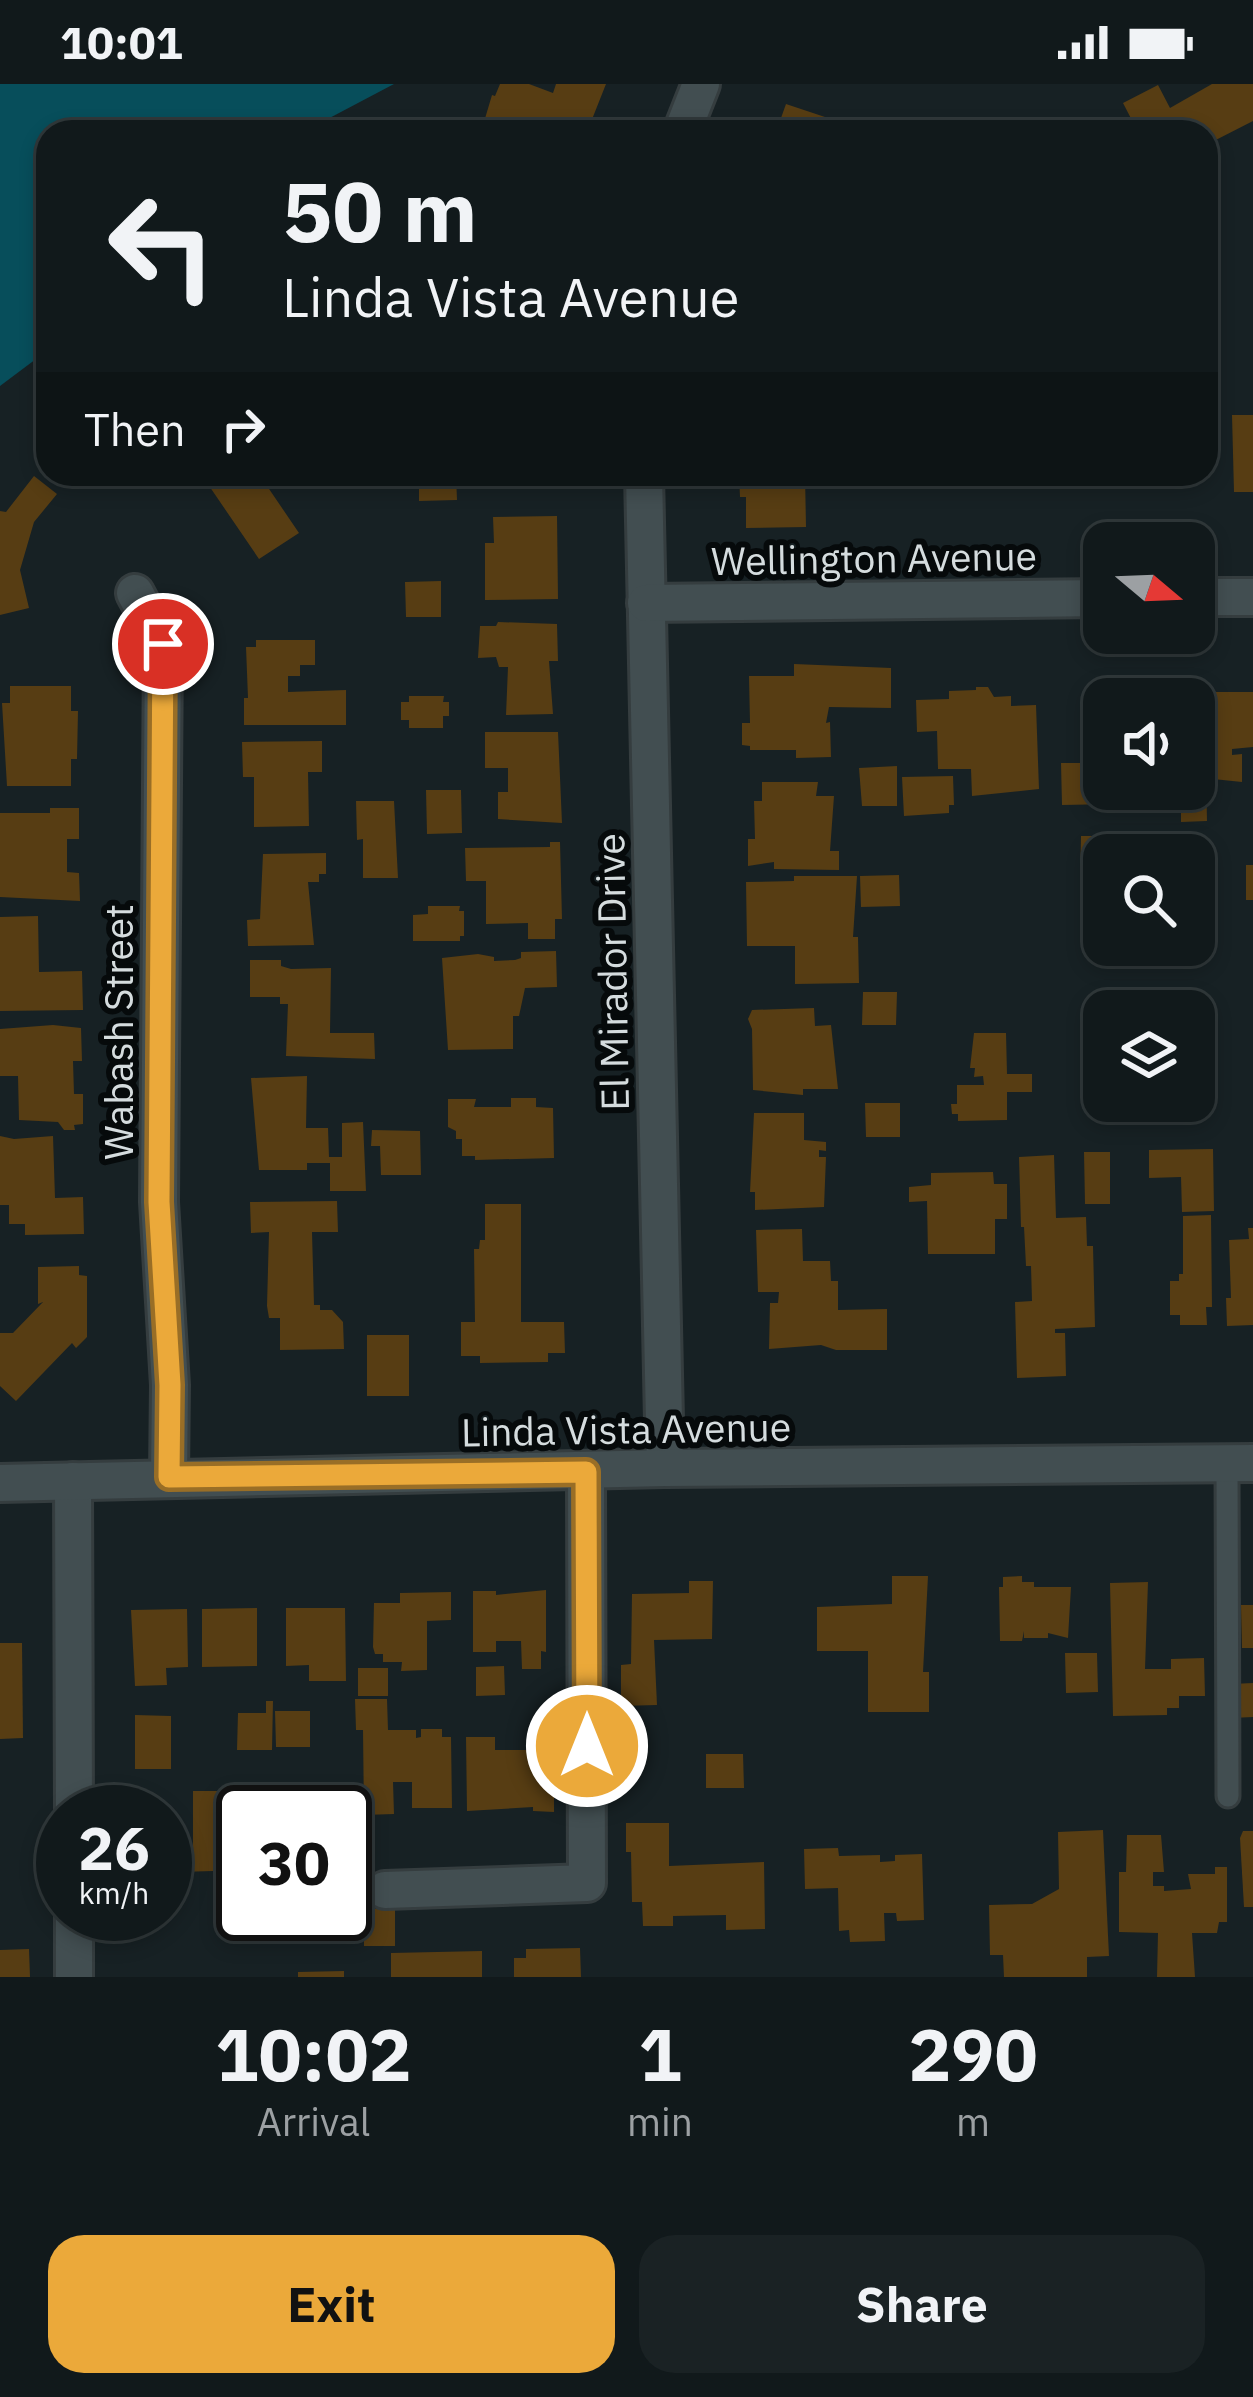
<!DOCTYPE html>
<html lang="en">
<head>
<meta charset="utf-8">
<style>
	body { margin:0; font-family:"IBM Plex Sans",sans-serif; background:#1a2224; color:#f1f3f6; height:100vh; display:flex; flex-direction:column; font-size:45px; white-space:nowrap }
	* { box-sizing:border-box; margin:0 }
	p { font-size:39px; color:#9ca0a3 }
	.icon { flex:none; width:66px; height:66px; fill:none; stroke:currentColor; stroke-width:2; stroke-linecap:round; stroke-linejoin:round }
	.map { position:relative; height:1893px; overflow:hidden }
	.side { display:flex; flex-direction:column; background:#11191b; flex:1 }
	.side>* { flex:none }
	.top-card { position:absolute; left:36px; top:36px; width:1182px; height:366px; border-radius:36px; box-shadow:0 6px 18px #0003,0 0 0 3px #30383a; background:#11191b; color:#f1f3f6; overflow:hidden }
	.needle { width:78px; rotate:109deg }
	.controls { position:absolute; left:1083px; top:438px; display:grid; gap:24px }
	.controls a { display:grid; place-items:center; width:132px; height:132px; border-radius:24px; background:#11191b; box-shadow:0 6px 18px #0003,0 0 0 3px #30383a; font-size:60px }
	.speed { position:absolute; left:36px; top:1701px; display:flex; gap:24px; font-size:60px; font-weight:700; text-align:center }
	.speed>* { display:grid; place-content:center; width:156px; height:156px; border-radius:50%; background:#11191b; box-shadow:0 6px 18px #0003,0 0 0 3px #30383a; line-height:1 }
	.speed small { font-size:30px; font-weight:400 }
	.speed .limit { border:6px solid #111; border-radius:18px; background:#fff; color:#111 }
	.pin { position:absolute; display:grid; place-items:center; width:102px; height:102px; color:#fff; margin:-51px; border:6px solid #fff; border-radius:50%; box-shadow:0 3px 12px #0007 }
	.me { position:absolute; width:132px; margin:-66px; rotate:0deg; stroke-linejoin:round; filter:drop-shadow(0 0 9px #0008) }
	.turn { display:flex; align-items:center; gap:42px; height:252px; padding:0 48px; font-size:54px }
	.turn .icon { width:156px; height:156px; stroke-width:2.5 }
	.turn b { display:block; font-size:84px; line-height:102px }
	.then { display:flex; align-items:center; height:114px; padding:0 48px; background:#0003; gap:24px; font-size:45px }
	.eta { display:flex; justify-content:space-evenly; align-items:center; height:204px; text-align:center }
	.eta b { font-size:72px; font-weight:700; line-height:84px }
	.primary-button { display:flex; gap:24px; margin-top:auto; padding:24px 48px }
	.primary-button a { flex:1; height:138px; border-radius:36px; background:#eba93a; color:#111; font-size:48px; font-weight:700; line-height:138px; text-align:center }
	.primary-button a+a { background:#1a2224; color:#f1f3f6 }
	.status { display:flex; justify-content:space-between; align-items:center; height:84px; padding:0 60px; background:#11191b; direction:ltr }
	.status svg { height:33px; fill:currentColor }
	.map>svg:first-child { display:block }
	.green { fill:#074e5b }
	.building { fill:#573d13 }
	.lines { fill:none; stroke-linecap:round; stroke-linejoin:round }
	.lane-casing { stroke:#353d3f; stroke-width:27 }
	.street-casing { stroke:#353d3f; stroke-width:42 }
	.secondary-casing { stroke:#353d3f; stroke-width:42 }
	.lane { stroke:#424e51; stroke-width:21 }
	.street { stroke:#424e51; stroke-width:36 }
	.secondary { stroke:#424e51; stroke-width:36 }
	.route-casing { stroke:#996e26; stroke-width:30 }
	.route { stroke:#eba93a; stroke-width:21 }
	.labels { text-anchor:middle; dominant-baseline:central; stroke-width:12; stroke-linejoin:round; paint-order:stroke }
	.street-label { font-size:39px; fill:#d5dcde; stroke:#060a0b }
</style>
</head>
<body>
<div class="status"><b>10:01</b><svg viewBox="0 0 49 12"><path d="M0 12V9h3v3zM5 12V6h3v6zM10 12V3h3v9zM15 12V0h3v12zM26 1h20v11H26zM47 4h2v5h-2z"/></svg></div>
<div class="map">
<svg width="1253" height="1893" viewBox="0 0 1253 1893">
	<rect width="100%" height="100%" fill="#172124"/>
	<path class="green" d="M0,0H394L303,48H48V266L0,302Z"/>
	<g class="building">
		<path d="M500,0H529L553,9L556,0H606L587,48H481L492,11L495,12Z"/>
		<path d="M1212,0H1253V37L1206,61V48H1138L1123,19L1158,1L1170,24Z"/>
		<path d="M786,20L834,36L830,48H776Z"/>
		<path d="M1232,331H1253V408H1234Z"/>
		<path d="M201,390H281L283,393L274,399L271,395L265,399L299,449L259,475Z"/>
		<path d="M468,390H546V403H499L493,396H468Z"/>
		<path d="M739,390H805L806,443L746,444V413H740Z"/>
		<rect x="848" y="390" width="32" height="14"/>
		<path d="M1144,390H1188V397L1144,398Z"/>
		<path d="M456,391L457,416L419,417V392Z"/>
		<path d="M34,392L57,410L34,438L20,486L29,524L0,531V427L6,428Z"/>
		<path d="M557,432L558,515L485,516V459H494L493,433Z"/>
		<path d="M441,497V533H406L405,498Z"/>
		<path d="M498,538L557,540L558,577H549L553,630L506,631L508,583H499L496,573L478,574L480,542H496Z"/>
		<path d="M256,556H315V581H300V592H288V608L346,606V641H244V614H248L246,563H256Z"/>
		<path d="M794,580L891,584V624L829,623L826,639L830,638L831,673L796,674V666H750V662L742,661V639H750L749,592H794Z"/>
		<path d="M10,602H71V627H78L77,675H71V702H7L2,619H10Z"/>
		<path d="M976,603H988L994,613L1011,612V622L1036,621L1039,705L972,712L971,685H938L937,647L917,648L916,616L949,615V607L976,606Z"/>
		<path d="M1216,608H1253V663L1232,665V671L1242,670V698L1213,695Z"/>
		<path d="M409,612H444L443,618H449V632H443V644H409V636H401V618H409Z"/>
		<path d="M1092,618H1104V705H1127V709H1114V720L1062,721L1061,679H1092Z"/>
		<path d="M1194,630H1205L1207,737L1181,738V725H1174L1175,705H1194Z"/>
		<path d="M485,648H558L562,739L498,735V708H508V684H485Z"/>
		<path d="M322,657V688H308L309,742L254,743V693H243L242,658Z"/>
		<path d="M897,682V722H862L859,684Z"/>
		<path d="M953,692L954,721H949V729L904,732L902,693Z"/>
		<path d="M762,698H818L816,712H834L830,767H839V786L774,785V778L748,782V755H755L754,717H762Z"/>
		<path d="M426,706H461L462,749L427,750Z"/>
		<path d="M356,717H394L398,794H363V755L357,756Z"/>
		<path d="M50,724H79V755H67V788L79,789L80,817L0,813V729H50Z"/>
		<path d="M1081,752H1130L1129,771H1104V804H1080Z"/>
		<path d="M550,758H560L562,835H555V855H528V839L486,840V797H466L465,764L550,763Z"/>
		<path d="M326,769V790H319V798H308L314,861L248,862L247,836L260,835L263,770Z"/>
		<rect x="1246" y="781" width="7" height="35"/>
		<path d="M899,791L900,822L861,823L860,792Z"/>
		<path d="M794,792H857L853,853H858L859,899L795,900V862H747L746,798L794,797Z"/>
		<path d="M428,822H460L459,827H464V852H460V857H413V831L428,830Z"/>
		<path d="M38,832L39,888L82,887L83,926L0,927V833Z"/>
		<path d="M556,867L557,903L525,904L519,932H513V965L448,966L442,874L478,870L494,873V877L515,876L521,874V868Z"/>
		<path d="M250,876H281V882L291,885L331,884L330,949H374L375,975L286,972L288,920H280V913H250Z"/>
		<path d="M863,908H897L896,941H862Z"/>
		<path d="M814,924L815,942L831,941L838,1005H803V1011L753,1006L752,945L748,935L752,926Z"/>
		<path d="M53,941L81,944L82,977H73L74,1010H83V1040L74,1041L75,1046H64L58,1038L19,1036L18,992H0V945Z"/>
		<path d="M974,949H1006L1007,990H1032V1008H1007V1036L958,1037V1030H952L951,1020H957V1001H984L983,992L974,993L975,984H970Z"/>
		<path d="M307,992L306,1044H328L329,1073H342V1039L363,1038L366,1107H330V1079H307V1086H259L251,994Z"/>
		<path d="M511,1014H536V1023L553,1024L554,1074L475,1076V1072H462V1055H456V1047L448,1043V1015H476L474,1023H511Z"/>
		<path d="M865,1019H900V1053H866Z"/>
		<path d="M754,1029H804V1056L826,1058V1067L819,1066V1073H826L824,1123L755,1126V1108H750Z"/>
		<path d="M372,1046L420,1047L421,1091H381L380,1062H371Z"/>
		<path d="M0,1052L14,1055L53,1052L55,1114L83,1113L84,1150L25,1151V1140H9V1121H0Z"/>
		<path d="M1213,1065L1214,1127L1182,1128L1181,1093L1149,1094V1066Z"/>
		<path d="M1084,1068H1110V1120H1085Z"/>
		<path d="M1054,1071L1056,1134L1086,1133L1087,1162H1093L1095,1243L1055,1245V1249H1065L1066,1292L1017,1294L1015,1218L1032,1217L1031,1182H1026L1024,1143H1021L1019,1073Z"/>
		<path d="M993,1088L994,1100H1007V1135H995V1170H928L927,1117L909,1118V1103L931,1101V1089Z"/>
		<path d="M337,1117L338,1148H312L314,1221H320V1226H332L343,1238L344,1265L280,1266V1234H269L267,1222L269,1148L251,1149L250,1118Z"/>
		<path d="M485,1120H521V1238H564L565,1269H548V1278L480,1279V1272H461V1238H475L474,1165H479L480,1156H485Z"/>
		<path d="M1211,1131L1212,1223H1206L1207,1241H1180V1231H1170V1197H1179V1190H1183V1132Z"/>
		<path d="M1248,1144H1253V1241L1227,1242L1226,1214H1231L1229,1156L1249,1155Z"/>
		<path d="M802,1145L803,1177H830L831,1197H838V1226L887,1225V1266H836L821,1261L769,1265L770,1219H778L779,1208H758L756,1146Z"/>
		<path d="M79,1182V1191L87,1192V1253L76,1264L72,1259L16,1317L0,1302V1249H13L43,1218L38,1220V1183Z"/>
		<rect x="367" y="1251" width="42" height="61"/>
		<path d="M892,1492H928L923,1588H929V1628H868V1567H817V1523L892,1520Z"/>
		<path d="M1022,1492V1498H1034V1503H1071L1068,1554L1048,1549V1554H1024V1547L1022,1557H1000L999,1503H1003V1493Z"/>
		<path d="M689,1497H713L712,1555L654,1556L657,1621L621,1622V1581L631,1580L632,1510L689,1509Z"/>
		<path d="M1148,1498L1145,1585H1171V1575L1204,1574L1205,1612H1179V1624H1167V1631L1113,1632L1110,1499Z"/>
		<path d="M546,1506V1568L541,1567V1585H522L521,1557H496V1568H473V1507H496V1511Z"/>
		<path d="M451,1508V1536L427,1537V1586L401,1587L402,1578H383V1570H375L373,1563L374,1519H400V1509Z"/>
		<path d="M1241,1521H1253V1564H1242Z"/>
		<path d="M257,1524V1582L202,1583V1525Z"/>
		<path d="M286,1524H345L346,1597H309V1581L286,1582Z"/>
		<path d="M187,1525L188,1583L166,1584L167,1601L135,1602L131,1526Z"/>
		<path d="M0,1559H22L23,1654L0,1655Z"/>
		<path d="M1065,1569H1097L1098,1608L1066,1609Z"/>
		<path d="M504,1582L505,1611L476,1612V1583Z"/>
		<rect x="358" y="1584" width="30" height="28"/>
		<path d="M1253,1599V1633L1232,1634V1600Z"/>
		<path d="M355,1615H387L388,1646H416V1654L421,1653V1645H442V1653H451L452,1724H412V1698H393L394,1730L364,1731L363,1646H356Z"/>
		<path d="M266,1617H273L272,1666H237L238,1629H266Z"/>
		<path d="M275,1627H310V1663H276Z"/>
		<path d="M135,1631L171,1632V1685H135Z"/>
		<path d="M466,1653H495V1666H554V1728L533,1727V1723L467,1727Z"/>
		<path d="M706,1670H743L744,1704H706Z"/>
		<path d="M224,1703H249V1728H243V1794H213V1787L179,1788V1762H193V1707H224Z"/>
		<path d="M626,1739H669V1782L764,1778L765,1845L726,1846V1831L673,1832V1842H643L642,1818H632L631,1768H626Z"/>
		<path d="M1103,1746L1109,1872L1087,1873V1893H1004L1003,1871H990L989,1821L1032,1820L1059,1805L1058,1748Z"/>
		<path d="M1243,1747H1253V1823H1244L1240,1754Z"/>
		<path d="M1127,1751H1161L1164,1788H1153V1802H1164V1807L1191,1805L1188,1790H1215V1783H1227V1838H1219L1217,1849H1192L1195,1893H1157L1158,1849L1119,1848V1788H1126Z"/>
		<path d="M838,1764L839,1772L880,1771V1778L895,1777V1771L922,1770L924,1836L897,1837L896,1829H884L885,1857L850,1858L849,1846L839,1847L838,1804L805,1805L804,1765Z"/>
		<rect x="345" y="1779" width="10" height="43"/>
		<path d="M395,1824V1862H364V1825Z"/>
		<path d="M580,1864L581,1893H514V1874H526V1865Z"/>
		<path d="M29,1865L30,1893H0V1866Z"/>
		<path d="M482,1867V1893H391V1869Z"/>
		<path d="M344,1887V1893H298V1888Z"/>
	</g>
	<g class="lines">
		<g class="lane-casing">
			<path id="lane" d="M1227,1379L1228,1712"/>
		</g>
		<g class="street-casing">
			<g id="street">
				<path d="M682,48L701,0"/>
				<path d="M644,390L665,1384"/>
				<path d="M135,509L163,561L159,1118L170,1301L169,1393"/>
				<path d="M1194,513H1253"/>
				<path d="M646,519L1104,514"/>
				<path d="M73,1397L74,1728"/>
				<path d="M385,1806L587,1799L586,1388"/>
				<path d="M74,1830V1893"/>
			</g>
		</g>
		<g class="secondary-casing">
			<path id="secondary" d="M0,1399L665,1384L1253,1379"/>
		</g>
		<use href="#lane" class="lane"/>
		<use href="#street" class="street"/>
		<use href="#secondary" class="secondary"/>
	</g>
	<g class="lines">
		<g class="route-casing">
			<path id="route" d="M163,560L159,1118L170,1301L169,1393L586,1388L587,1662"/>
		</g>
		<use href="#route" class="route"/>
	</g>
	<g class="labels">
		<g class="street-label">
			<text transform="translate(874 474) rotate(-1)">Wellington Avenue</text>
			<text transform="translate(612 888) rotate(-91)">El Mirador Drive</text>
			<text transform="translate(118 948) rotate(-90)">Wabash Street</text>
			<text transform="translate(626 1345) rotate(-1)">Linda Vista Avenue</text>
		</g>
	</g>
</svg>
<div class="controls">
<a><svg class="needle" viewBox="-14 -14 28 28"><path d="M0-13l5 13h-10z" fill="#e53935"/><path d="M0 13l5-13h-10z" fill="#9ca0a3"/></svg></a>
<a><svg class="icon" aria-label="sound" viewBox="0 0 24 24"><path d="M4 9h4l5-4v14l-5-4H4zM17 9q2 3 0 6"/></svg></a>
<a><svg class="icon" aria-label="search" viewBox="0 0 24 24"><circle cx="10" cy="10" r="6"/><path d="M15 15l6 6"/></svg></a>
<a><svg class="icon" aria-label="layers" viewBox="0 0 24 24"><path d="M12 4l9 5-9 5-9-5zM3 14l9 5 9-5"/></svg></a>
</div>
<div class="speed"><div>26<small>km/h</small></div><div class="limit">30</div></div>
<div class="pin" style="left:163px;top:560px;background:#d93025"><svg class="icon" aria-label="arrive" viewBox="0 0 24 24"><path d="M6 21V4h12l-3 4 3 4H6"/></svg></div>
<svg class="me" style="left:587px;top:1662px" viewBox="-20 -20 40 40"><circle r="17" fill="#eba93a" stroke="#fff" stroke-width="3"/><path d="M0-11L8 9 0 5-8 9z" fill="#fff"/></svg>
<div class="top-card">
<div class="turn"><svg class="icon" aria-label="left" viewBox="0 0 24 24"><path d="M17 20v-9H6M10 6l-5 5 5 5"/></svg><div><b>50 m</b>Linda Vista Avenue</div></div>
<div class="then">Then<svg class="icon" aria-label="right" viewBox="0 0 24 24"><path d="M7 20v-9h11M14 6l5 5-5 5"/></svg></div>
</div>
</div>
<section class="side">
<div class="eta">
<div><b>10:02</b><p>Arrival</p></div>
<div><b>1</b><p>min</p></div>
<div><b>290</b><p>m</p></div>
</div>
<div class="primary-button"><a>Exit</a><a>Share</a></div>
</section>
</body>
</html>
